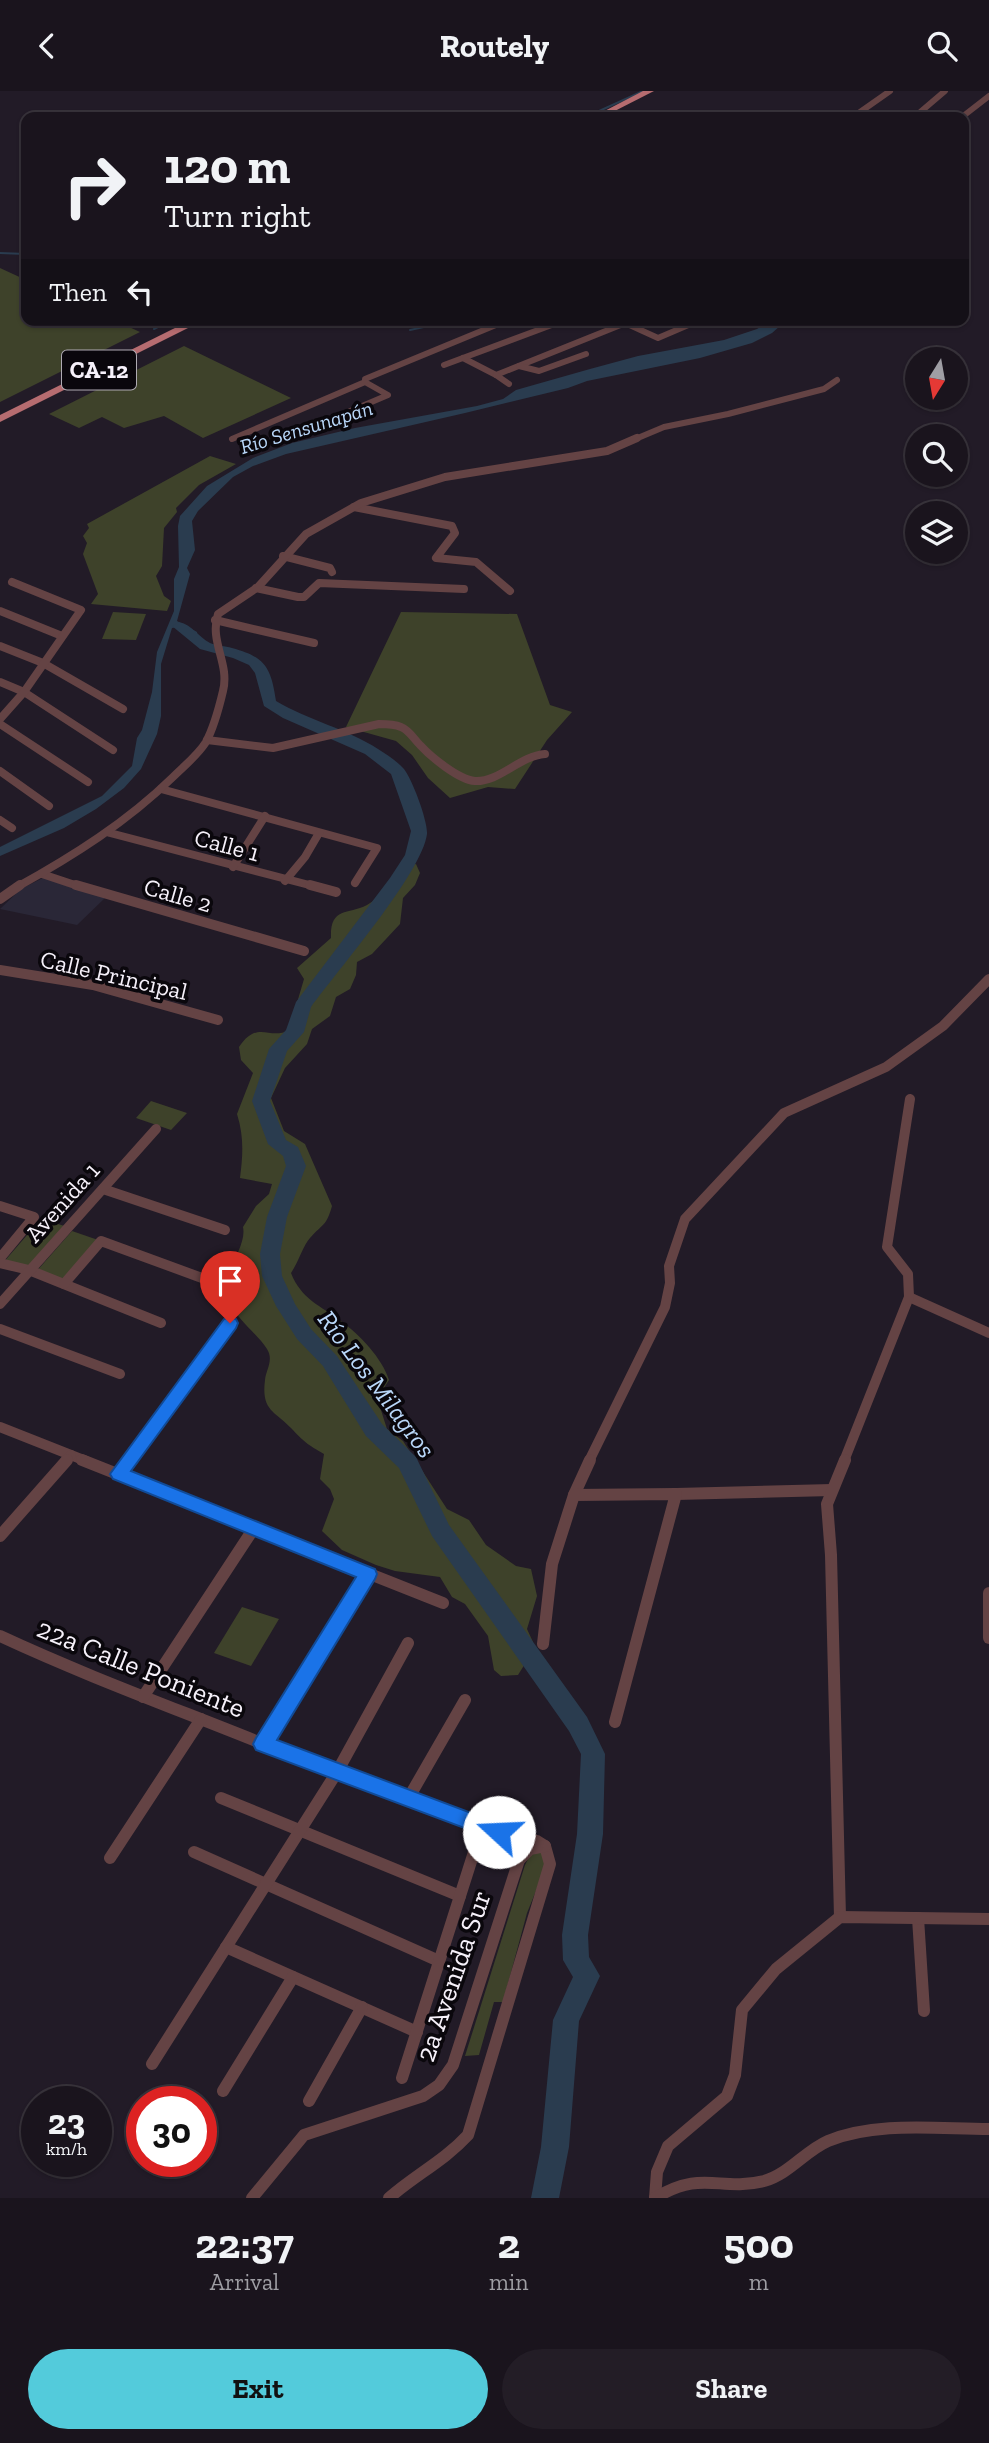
<!DOCTYPE html>
<html lang="en">
<head>
<meta charset="utf-8">
<style>
	body { margin:0; font-family:"Zilla Slab",serif; background:#231d26; color:#f1f3f6; height:100vh; display:flex; flex-direction:column; font-size:26px; white-space:nowrap }
	* { box-sizing:border-box; margin:0 }
	p { font-size:23px; color:#9f9ea4 }
	.icon { flex:none; width:38px; height:38px; fill:none; stroke:currentColor; stroke-width:2; stroke-linecap:round; stroke-linejoin:round }
	.map { position:relative; height:2107px; overflow:hidden }
	.side { display:flex; flex-direction:column; background:#1a141d; flex:1 }
	.side>* { flex:none }
	.guide { position:absolute; left:21px; top:21px; width:948px; height:214px; border-radius:14px; box-shadow:0 2px 5px #0004,0 0 0 2px #38333b; background:#1a141d; color:#f1f3f6; overflow:hidden }
	.needle { width:46px; rotate:191deg }
	.fabs { position:absolute; left:905px; top:256px; display:grid; gap:14px }
	.fabs a { display:grid; place-items:center; width:63px; height:63px; border-radius:50%; background:#1a141d; box-shadow:0 2px 5px #0004,0 0 0 2px #38333b; font-size:35px }
	.speed { position:absolute; left:21px; top:1995px; display:flex; gap:14px; font-size:35px; font-weight:700; text-align:center }
	.speed>* { display:grid; place-content:center; width:91px; height:91px; border-radius:50%; background:#1a141d; box-shadow:0 2px 5px #0004,0 0 0 2px #38333b; line-height:1 }
	.speed small { font-size:18px; font-weight:400 }
	.speed .limit { border:10px solid #d22; background:#fff; color:#111 }
	.pin { position:absolute; display:grid; place-items:center; width:60px; height:60px; color:#fff; margin:-72px -30px; border-radius:50% 50% 50% 0; rotate:-45deg; box-shadow:0 0 7px #0007 }
	.pin .icon { rotate:45deg }
	.me { position:absolute; width:77px; margin:-38px; rotate:290deg; stroke-linejoin:round; filter:drop-shadow(0 0 5px #0008) }
	.turn { display:flex; align-items:center; gap:24px; height:147px; padding:0 28px; font-size:32px }
	.turn .icon { width:91px; height:91px; stroke-width:2.5 }
	.turn b { display:block; font-size:49px; line-height:60px }
	.then { display:flex; align-items:center; height:66px; padding:0 28px; background:#0003; gap:14px; font-size:26px }
	.eta { display:flex; justify-content:space-evenly; align-items:center; height:119px; text-align:center }
	.eta b { font-size:42px; font-weight:700; line-height:49px }
	.cta { display:flex; gap:14px; margin-top:auto; padding:14px 28px }
	.cta a { flex:1; height:80px; border-radius:42px; background:#53cbdb; color:#111; font-size:28px; font-weight:700; line-height:80px; text-align:center }
	.cta a+a { background:#231d26; color:#f1f3f6 }
	header { display:flex; justify-content:space-between; align-items:center; height:91px; padding:0 28px; background:#1a141d; font-size:32px; font-weight:700 }
	.map>svg:first-child { display:block }
	.industrial { fill:#2a2737 }
	.green { fill:#3e422a }
	.water { fill:#2a3c4f }
	.lines { fill:none; stroke-linecap:round; stroke-linejoin:round }
	.stream { stroke:#2a3c4f; stroke-width:2 }
	.river { fill:#2a3c4f; fill-rule:evenodd }
	.minor-far3 { stroke:#644344; stroke-width:6 }
	.minor-far2 { stroke:#644344; stroke-width:8 }
	.minor-far1 { stroke:#644344; stroke-width:10 }
	.minor { stroke:#644344; stroke-width:12 }
	.trunk { fill:#b66c70; fill-rule:evenodd }
	.route { fill:#1a73e8; stroke:#114b97; stroke-width:2 }
	.labels { text-anchor:middle; dominant-baseline:central; stroke-width:7; stroke-linejoin:round; paint-order:stroke }
	.far-water-label { font-size:21px; font-style:italic; fill:#b9d7f9; stroke:#0a070c }
	.shield { fill:#0a070c; stroke:#afabb3; stroke-width:2 }
	.shield-label { font-size:23px; font-weight:bold; fill:#f6f1fa }
	.street-label { font-size:24px; fill:#f6f1fa; stroke:#0a070c }
	.water-label { font-size:26px; font-style:italic; fill:#b9d7f9; stroke:#0a070c }
	.near-street-label { font-size:28px; fill:#f6f1fa; stroke:#0a070c }
</style>
</head>
<body>
<header><svg class="icon" aria-label="back" viewBox="0 0 24 24"><path d="M15 5l-7 7 7 7"/></svg>Routely<svg class="icon" aria-label="search" viewBox="0 0 24 24"><circle cx="10" cy="10" r="6"/><path d="M15 15l6 6"/></svg></header>
<div class="map">
<svg width="989" height="2107" viewBox="0 0 989 2107">
	<rect width="100%" height="100%" fill="#221b27"/>
	<path class="industrial" d="M43,787L106,806L77,834L0,818L21,798Z"/>
	<g class="green">
		<path d="M0,177L26,189V229H114L140,241L0,311Z"/>
		<path d="M184,255L291,307L203,347L164,325L124,337L102,326L79,337L49,323Z"/>
		<path d="M210,365L236,373L199,394L176,417L177,421L164,437L162,475L156,485L164,505L171,510L167,520L91,513L98,503L83,463L87,452L83,445L89,437L87,433Z"/>
		<path d="M113,521L146,523L136,549L102,548Z"/>
		<path d="M401,521L517,523L550,614L572,621L547,649L515,698L488,696L450,707L428,687L412,664L396,650L346,636Z"/>
		<path d="M416,773L420,782L415,794L403,807L400,833L372,863L357,871L356,884L350,898L336,906L330,925L312,938L307,953L285,977L271,1007L284,1040L305,1053L332,1115C326,1136 323,1132 310,1147C304,1153 298,1172 291,1182C301,1208 321,1215 341,1230C360,1244 382,1267 389,1289L382,1300L379,1313L387,1338L403,1350L447,1418L469,1429L486,1454L516,1475L531,1478L537,1505L527,1538L533,1551V1560L518,1584L501,1585L494,1579L488,1545L465,1513L452,1506L440,1486L395,1480L376,1474L342,1459L322,1440L334,1408L330,1398L320,1388L324,1363C308,1354 303,1350 291,1337C275,1320 261,1320 265,1289C266,1279 274,1269 267,1258C256,1240 230,1225 228,1202C225,1176 247,1155 243,1136L256,1115L269,1103L272,1093L240,1087C243,1064 244,1045 237,1023L253,982L241,969L239,956C258,928 269,950 289,939L304,888L297,877L331,847C330,816 347,824 367,814C381,807 391,788 399,776Z"/>
		<path d="M151,1010L187,1022L171,1039L136,1027Z"/>
		<path d="M41,1128L68,1136L29,1179L2,1173Z"/>
		<path d="M72,1140L101,1150L64,1193L35,1182Z"/>
		<path d="M242,1516L279,1528L251,1575L214,1562Z"/>
		<path d="M542,1761L546,1775L527,1822L503,1911H494L479,1964L465,1965L525,1774L531,1762Z"/>
	</g>
	<path class="water" d="M771,229H787L772,242L752,252L700,267L587,290L568,297L465,322L286,363L253,375L233,386L198,420L192,430L195,459L187,477L190,483L177,530L197,541L198,549L178,536L172,537L161,573V625L157,643L141,678L124,697L96,718L64,737L0,765V756L102,705L132,675L137,647L142,639L152,601L157,561L174,520V488L179,476L178,435L180,425L207,395L253,367L292,352L355,337L477,315L503,308L516,299L590,278L638,265L724,249L757,238Z"/>
	<g class="lines">
		<g class="stream">
			<path d="M586,26L643,0"/>
			<path d="M0,162L26,163"/>
			<path d="M154,238L171,229"/>
			<path d="M410,239L433,234L437,229"/>
		</g>
		<path class="river" d="M179,531C193,534 198,546 210,552C217,555 225,555 232,557C265,566 271,576 276,610C308,629 347,638 378,658C386,663 397,670 404,678C412,688 428,730 427,743C422,782 338,879 311,916L304,941L287,960L270,1010L286,1049L298,1056L306,1075L287,1126L280,1163L282,1185L295,1213L311,1238L337,1265L382,1333L416,1366L449,1434L587,1626L605,1663L603,1743L588,1844L589,1866L600,1885L579,1930L569,2056L559,2107H531L541,2056L553,1929L573,1886L563,1869L562,1844L577,1743L581,1663L569,1640L432,1445L399,1377L366,1345L323,1275L297,1248L276,1215L262,1185L260,1163L267,1126L286,1075L283,1065L268,1053L252,1010L269,958L286,939L296,911L390,787L405,764L411,740L391,683L365,663L283,627L264,615L255,582L249,574L233,567L200,558L172,535Z"/>
		<g class="minor-far3">
			<path d="M918,23L945,0"/>
			<path d="M853,26L890,0"/>
			<path d="M962,26L989,5"/>
			<path d="M623,231L658,247L700,229"/>
			<path d="M463,267L496,284L633,229"/>
			<path d="M444,274L565,229"/>
			<path d="M519,275L539,280L586,263"/>
			<path d="M496,284L509,293"/>
			<path d="M341,324L388,304L365,291"/>
			<path d="M232,348L365,291V288L508,229"/>
			<path d="M633,349L664,336L728,323L824,298L837,289"/>
		</g>
		<g class="minor-far2">
			<path d="M354,416L452,435L455,442L436,467L476,471L510,500"/>
			<path d="M283,465L330,477L332,481"/>
			<path d="M256,497L298,506H304L319,492L464,498"/>
			<path d="M0,520L62,545"/>
			<path d="M215,529L314,552"/>
			<path d="M0,555L43,572L123,618"/>
			<path d="M0,591L24,601L113,659"/>
			<path d="M0,628L24,601L81,519L12,491"/>
			<path d="M0,633L88,691"/>
			<path d="M207,649L273,657L379,633C386,633 394,633 401,636C409,639 414,648 420,654C431,666 459,689 475,690C500,691 519,665 545,663"/>
			<path d="M0,680L49,715"/>
			<path d="M161,698L377,757L355,792"/>
			<path d="M0,729L12,737"/>
			<path d="M110,742L317,796"/>
			<path d="M233,776L265,725"/>
			<path d="M42,783L81,796"/>
			<path d="M285,790L305,766L319,742"/>
			<path d="M17,796C73,765 127,731 173,686C184,675 198,664 206,651C214,636 219,617 223,600C230,572 209,551 218,523L258,496L306,443L361,412L445,386L607,360L637,347"/>
		</g>
		<g class="minor-far1">
			<path d="M76,794L304,860"/>
			<path d="M310,794L336,801"/>
			<path d="M0,808L20,794"/>
			<path d="M0,879L93,894L218,929"/>
			<path d="M103,1098L225,1139"/>
			<path d="M0,1115L34,1126L0,1167"/>
			<path d="M0,1172L29,1179L161,1232"/>
			<path d="M64,1193L101,1150L202,1187"/>
			<path d="M909,1206L989,1242"/>
			<path d="M0,1213L156,1038"/>
			<path d="M0,1238L120,1283"/>
			<path d="M0,1336L86,1370"/>
			<path d="M65,1370L71,1364"/>
			<path d="M128,1370L230,1232"/>
			<path d="M589,1370L665,1216L670,1192L669,1175L685,1128L784,1022L886,976L943,935L989,888"/>
			<path d="M844,1370L909,1206L908,1183L887,1156L910,1008"/>
		</g>
		<g class="minor">
			<path d="M82,1369L443,1512"/>
			<path d="M119,1383L130,1369"/>
			<path d="M676,1403L832,1399"/>
			<path d="M574,1404L590,1369"/>
			<path d="M0,1445L67,1369"/>
			<path d="M989,1502V1547"/>
			<path d="M0,1545C86,1585 174,1617 261,1652C352,1688 442,1726 537,1750L545,1755L550,1773L468,2044C444,2070 415,2084 389,2107"/>
			<path d="M543,1553L552,1473L574,1404L676,1403L615,1631"/>
			<path d="M143,1606L254,1437"/>
			<path d="M264,1653L368,1483"/>
			<path d="M221,1707L460,1805"/>
			<path d="M408,1708L465,1609"/>
			<path d="M194,1761L439,1870"/>
			<path d="M110,1767L201,1628"/>
			<path d="M519,1769L530,1758L545,1755"/>
			<path d="M840,1826L831,1464L827,1413L845,1369"/>
			<path d="M918,1827L924,1920"/>
			<path d="M226,1856L417,1941"/>
			<path d="M152,1973L337,1681L408,1552"/>
			<path d="M402,1987L482,1736"/>
			<path d="M223,2000L293,1886"/>
			<path d="M309,2010L362,1916"/>
			<path d="M252,2107L304,2044L423,2005L439,1994L453,1974L519,1769L517,1758L502,1744"/>
			<path d="M655,2107L657,2081L668,2055L727,2005L735,1984L742,1919L776,1878L840,1826L989,1828"/>
			<path d="M655,2107C703,2078 719,2101 764,2090C789,2083 805,2060 828,2050C876,2030 938,2038 989,2038"/>
		</g>
		<g class="trunk">
			<path d="M643,0H654L603,26H593Z"/>
			<path d="M191,229H204L0,331V324Z"/>
		</g>
	</g>
	<path class="route" d="M230,1226L236,1228L238,1232L236,1237L131,1380L375,1478L377,1483L375,1488L277,1649L506,1735L509,1741L506,1748L499,1750L256,1659L253,1653L256,1647L356,1486L113,1388L110,1383L224,1228Z"/>
	<g class="labels">
		<g class="far-water-label">
			<text transform="translate(306 336) rotate(-17)">Río Sensunapán</text>
		</g>
		<rect class="shield" x="62" y="259.5" width="74" height="39" rx="5"/>
		<g class="shield-label">
			<text x="99" y="279">CA-12</text>
		</g>
		<g class="street-label">
			<text transform="translate(227 754) rotate(15)">Calle 1</text>
			<text transform="translate(178 804) rotate(16)">Calle 2</text>
			<text transform="translate(114 884) rotate(13)">Calle Principal</text>
			<text transform="translate(62 1111) rotate(-48)">Avenida 1</text>
		</g>
		<g class="water-label">
			<text transform="translate(377 1293) rotate(53)">Río Los Milagros</text>
		</g>
		<g class="near-street-label">
			<text transform="translate(141 1577) rotate(22)">22a Calle Poniente</text>
			<text transform="translate(453 1885) rotate(-71)">2a Avenida Sur</text>
		</g>
	</g>
</svg>
<div class="fabs">
<a><svg class="needle" viewBox="-14 -14 28 28"><path d="M0-13l5 13h-10z" fill="#e53935"/><path d="M0 13l5-13h-10z" fill="#9f9ea4"/></svg></a>
<a><svg class="icon" aria-label="search" viewBox="0 0 24 24"><circle cx="10" cy="10" r="6"/><path d="M15 15l6 6"/></svg></a>
<a><svg class="icon" aria-label="layers" viewBox="0 0 24 24"><path d="M12 4l9 5-9 5-9-5zM3 14l9 5 9-5"/></svg></a>
</div>
<div class="speed"><div>23<small>km/h</small></div><div class="limit">30</div></div>
<div class="pin" style="left:230px;top:1232px;background:#d93025"><svg class="icon" aria-label="arrive" viewBox="0 0 24 24"><path d="M6 21V4h12l-3 4 3 4H6"/></svg></div>
<svg class="me" style="left:499px;top:1741px" viewBox="-20 -20 40 40"><circle r="19" fill="#fff"/><path d="M0-13L10 11 0 6-10 11z" fill="#1a73e8"/></svg>
<div class="guide">
<div class="turn"><svg class="icon" aria-label="right" viewBox="0 0 24 24"><path d="M7 20v-9h11M14 6l5 5-5 5"/></svg><div><b>120 m</b>Turn right</div></div>
<div class="then">Then<svg class="icon" aria-label="left" viewBox="0 0 24 24"><path d="M17 20v-9H6M10 6l-5 5 5 5"/></svg></div>
</div>
</div>
<section class="side">
<div class="eta">
<div><b>22:37</b><p>Arrival</p></div>
<div><b>2</b><p>min</p></div>
<div><b>500</b><p>m</p></div>
</div>
<div class="cta"><a>Exit</a><a>Share</a></div>
</section>
</body>
</html>
